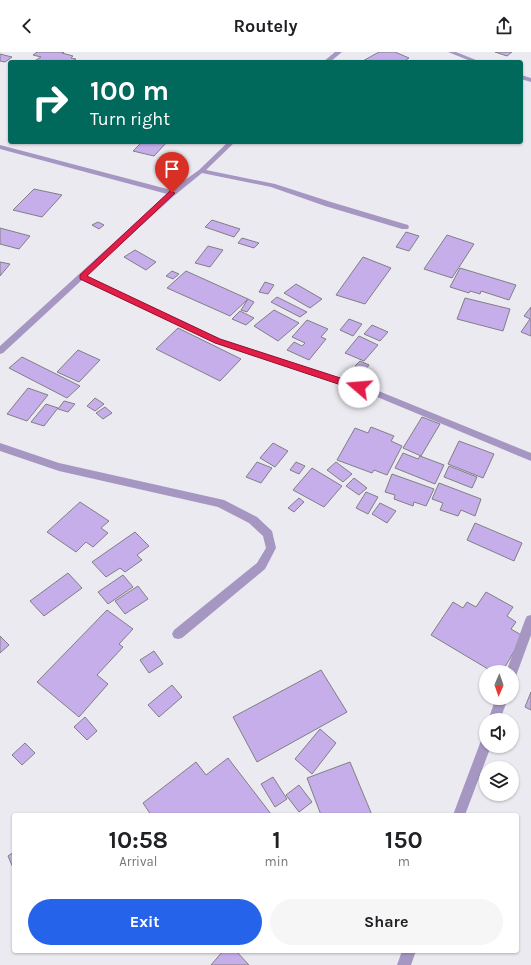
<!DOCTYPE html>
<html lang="en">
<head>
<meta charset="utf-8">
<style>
	body { margin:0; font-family:Karla,sans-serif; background:#f6f6f6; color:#202124; height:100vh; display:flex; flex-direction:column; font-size:15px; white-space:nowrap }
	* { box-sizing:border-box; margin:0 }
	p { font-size:13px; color:#757577 }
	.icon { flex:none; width:22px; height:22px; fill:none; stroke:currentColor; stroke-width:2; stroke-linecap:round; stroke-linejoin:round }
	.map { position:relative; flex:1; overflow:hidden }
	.panel { position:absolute; left:12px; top:761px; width:507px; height:140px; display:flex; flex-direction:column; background:#fff; border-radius:4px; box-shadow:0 1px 3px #0004 }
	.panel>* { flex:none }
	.banner { position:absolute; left:8px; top:8px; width:515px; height:84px; border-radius:4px; box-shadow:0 1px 3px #0004; background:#00695c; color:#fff; overflow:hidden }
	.needle { width:26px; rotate:182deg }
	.tools { position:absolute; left:479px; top:613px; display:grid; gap:8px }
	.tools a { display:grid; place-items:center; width:40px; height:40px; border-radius:50%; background:#fff; box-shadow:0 1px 3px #0004; font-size:20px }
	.pin { position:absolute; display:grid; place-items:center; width:34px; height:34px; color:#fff; margin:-41px -17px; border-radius:50% 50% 50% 0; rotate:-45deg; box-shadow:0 0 4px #0007 }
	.pin .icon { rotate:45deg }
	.me { position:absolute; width:44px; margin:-22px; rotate:288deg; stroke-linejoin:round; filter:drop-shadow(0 0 3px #0008) }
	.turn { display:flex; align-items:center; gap:14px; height:84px; padding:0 16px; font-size:18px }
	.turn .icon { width:52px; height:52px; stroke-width:2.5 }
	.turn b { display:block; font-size:28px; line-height:34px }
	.eta { display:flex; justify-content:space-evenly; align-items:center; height:68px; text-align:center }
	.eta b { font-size:24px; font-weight:700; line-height:28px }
	.primary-button { display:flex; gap:8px; margin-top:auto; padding:8px 16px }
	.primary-button a { flex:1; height:46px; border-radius:24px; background:#2563eb; color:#fff; font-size:16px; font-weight:700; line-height:46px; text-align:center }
	.primary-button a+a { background:#f6f6f6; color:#202124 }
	header { display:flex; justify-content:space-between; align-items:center; height:52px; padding:0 16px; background:#fff; font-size:18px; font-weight:700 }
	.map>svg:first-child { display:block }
	.building { fill:#c5aeea; stroke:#817f84 }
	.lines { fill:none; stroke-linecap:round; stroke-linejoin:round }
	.minor { fill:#a696c2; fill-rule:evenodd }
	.route { fill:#e11d48; stroke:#92132f }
</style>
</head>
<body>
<header><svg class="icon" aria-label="back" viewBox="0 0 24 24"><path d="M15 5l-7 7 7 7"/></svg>Routely<svg class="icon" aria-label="share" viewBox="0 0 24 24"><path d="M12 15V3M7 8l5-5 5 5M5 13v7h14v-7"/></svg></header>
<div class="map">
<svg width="531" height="913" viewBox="0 0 531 913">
	<rect width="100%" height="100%" fill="#eceaf1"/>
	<g class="building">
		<path d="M37,0H64L62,1L73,4L71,6L76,7L72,10H33L41,5L33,3Z"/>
		<path d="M379,0H395L409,6L403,10H361Z"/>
		<path d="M495,0H512L507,4Z"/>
		<path d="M0,2L12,5L5,10L0,9Z"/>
		<path d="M142,90H167L154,104L133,99Z"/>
		<path d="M34,137L62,143L42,165L13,158Z"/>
		<path d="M212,168L240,177L234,185L205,175Z"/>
		<path d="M98,170L104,173L99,177L92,173Z"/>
		<path d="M0,176L30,184L19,197L0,192Z"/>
		<path d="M406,180L419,184L409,199L396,195Z"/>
		<path d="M447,183L474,192L452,226L424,217Z"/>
		<path d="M242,186L259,191L254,196L238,191Z"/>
		<path d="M208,194L223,198L210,215L195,211Z"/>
		<path d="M135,198L156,210L146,218L124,205Z"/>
		<path d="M363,205L391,216L365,252L336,243Z"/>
		<path d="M0,210L10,212L0,224Z"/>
		<path d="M460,216L516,233L509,248L481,239L480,242L470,239L469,241L450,235Z"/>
		<path d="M172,219L179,222L173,227L166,224Z"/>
		<path d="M186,219L248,247L230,264L167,236Z"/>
		<path d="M265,230L274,233L268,242L259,240Z"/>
		<path d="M296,232L322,247L310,256L284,241Z"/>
		<path d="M277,245L307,260L300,265L271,250Z"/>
		<path d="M465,246L510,257L503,279L457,267Z"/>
		<path d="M248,247L254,250L247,260L241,258Z"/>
		<path d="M531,255V284L521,280L530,267L524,264Z"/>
		<path d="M274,258L299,271L278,289L254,274Z"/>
		<path d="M240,259L254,266L246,273L232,267Z"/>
		<path d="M349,267L362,272L353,284L340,278Z"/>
		<path d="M307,268L328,277L321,285L326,287L309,308L287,298L294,290L302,294L305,291L292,285Z"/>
		<path d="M372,273L388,280L380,289L364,282Z"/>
		<path d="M178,276L241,307L220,329L156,297Z"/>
		<path d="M359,284L378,293L364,309L345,301Z"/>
		<path d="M78,298L100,308L79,330L57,320Z"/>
		<path d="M22,305L80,334L67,346L9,316Z"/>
		<path d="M360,309L369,313L365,318L355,314Z"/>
		<path d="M28,336L48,343L27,369L7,362Z"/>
		<path d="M95,346L104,352L95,359L87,354Z"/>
		<path d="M64,349L75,352L68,360L58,357Z"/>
		<path d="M46,352L58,356L44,374L31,370Z"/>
		<path d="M105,355L112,361L103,367L96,361Z"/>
		<path d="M422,365L440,372L421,404L403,396Z"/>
		<path d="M371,375L394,384L391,389L402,394L387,423L374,418L372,421L337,408L355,376L368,381Z"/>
		<path d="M459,389L494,402L483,426L448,412Z"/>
		<path d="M273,391L288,399L275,415L260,406Z"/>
		<path d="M403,401L418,407L420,404L444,413L435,432L395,416Z"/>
		<path d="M257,410L272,416L261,431L246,425Z"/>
		<path d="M296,410L305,414L299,422L290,418Z"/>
		<path d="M336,410L352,422L343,430L327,418Z"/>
		<path d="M449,414L477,425L472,436L444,425Z"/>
		<path d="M312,416L342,434L324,455L293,438Z"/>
		<path d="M392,422L434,437L426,454L414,450L413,454L394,447L395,443L385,440Z"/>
		<path d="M354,426L367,436L359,443L346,434Z"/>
		<path d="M439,431L481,447L475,464L461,458L458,464L440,458L443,451L432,447Z"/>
		<path d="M366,440L378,445L368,462L356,456Z"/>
		<path d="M299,446L304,450L294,460L288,456Z"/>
		<path d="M80,450L109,469L101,476L108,481L93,495L86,490L76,500L47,480Z"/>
		<path d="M380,451L396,459L387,471L372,462Z"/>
		<path d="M475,471L522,491L514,509L467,488Z"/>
		<path d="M135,480L149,494L137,503L142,508L125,520L120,516L106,525L92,510Z"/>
		<path d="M68,521L82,536L44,564L30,549Z"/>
		<path d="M123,523L133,535L108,552L98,540Z"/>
		<path d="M138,534L148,547L125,562L115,549Z"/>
		<path d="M486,540L513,555L507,564L516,570L511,577L523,584L502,620H493L431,583L453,550L463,556L467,550L476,555Z"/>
		<path d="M107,558L133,577L119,592L123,595L97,623L108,632L79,665L37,630Z"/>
		<path d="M0,584L9,593L0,601Z"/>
		<path d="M154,599L163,612L149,621L140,608Z"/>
		<path d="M321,618L347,660L257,710L233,665Z"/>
		<path d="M172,633L182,645L159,665L148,653Z"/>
		<path d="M531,640V658L525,655Z"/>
		<path d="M85,665L97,679L87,688L74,675Z"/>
		<path d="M320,677L336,691L312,722L295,707Z"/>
		<path d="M25,691L35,701L22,713L12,703Z"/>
		<path d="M228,706L271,762L269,763H151L143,751L196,710L206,723Z"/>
		<path d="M350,710L372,763H321L307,726Z"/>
		<path d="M273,725L287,747L275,755L261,732Z"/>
		<path d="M299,733L312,750L299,760L286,743Z"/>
		<path d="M14,800V818L8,804Z"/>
		<path d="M223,899H236L249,913H211Z"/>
	</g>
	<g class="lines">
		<g class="minor">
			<path d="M335,0H342L330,10H323Z"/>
			<path d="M448,0H456L481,10H473Z"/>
			<path d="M521,23L531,26V30L521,27Z"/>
			<path d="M228,90H235L206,118L275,132L331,150L408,173L409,175L408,177H402L325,154L271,135L202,121L175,143L86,224L221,287L376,338L531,401V409L370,342L215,291L82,228L3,301L0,302V294L167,142L0,97V93L171,138L199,118Z"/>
			<path d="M0,391L59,411L224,448L257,465L272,479L276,496L265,517L182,586L178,587L174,586L172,582L174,578L257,511L266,496L263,484L249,471L218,455L59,419L0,399Z"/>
			<path d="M531,563V583L516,624L512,625V620H506L525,568L527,564Z"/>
			<path d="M496,646H508L500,668H488Z"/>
			<path d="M486,684V694H491L465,763H453L482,686Z"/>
			<path d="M402,899H416L411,913H397Z"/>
		</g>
	</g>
	<path class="route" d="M170,139L175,141L87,224L220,287L362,333V338H356L215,291L80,227V223Z"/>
</svg>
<div class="tools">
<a><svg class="needle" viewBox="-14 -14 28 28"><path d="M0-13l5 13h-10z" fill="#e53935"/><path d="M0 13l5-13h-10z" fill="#757577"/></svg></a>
<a><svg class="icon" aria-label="sound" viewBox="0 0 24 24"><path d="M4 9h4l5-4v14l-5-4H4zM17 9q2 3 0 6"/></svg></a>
<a><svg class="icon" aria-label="layers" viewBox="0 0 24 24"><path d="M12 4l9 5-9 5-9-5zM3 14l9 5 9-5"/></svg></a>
</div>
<div class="pin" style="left:172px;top:141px;background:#d93025"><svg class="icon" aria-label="arrive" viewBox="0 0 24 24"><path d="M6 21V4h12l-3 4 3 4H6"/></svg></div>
<svg class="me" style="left:359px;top:335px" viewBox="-20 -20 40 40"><circle r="19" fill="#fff"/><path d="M0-13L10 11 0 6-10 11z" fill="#e11d48"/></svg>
<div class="banner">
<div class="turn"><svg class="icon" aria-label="right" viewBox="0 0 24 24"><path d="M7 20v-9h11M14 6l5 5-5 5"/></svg><div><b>100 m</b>Turn right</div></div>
</div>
<section class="panel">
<div class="eta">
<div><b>10:58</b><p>Arrival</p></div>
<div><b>1</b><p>min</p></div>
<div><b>150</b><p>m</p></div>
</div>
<div class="primary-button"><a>Exit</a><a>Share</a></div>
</section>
</div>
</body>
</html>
